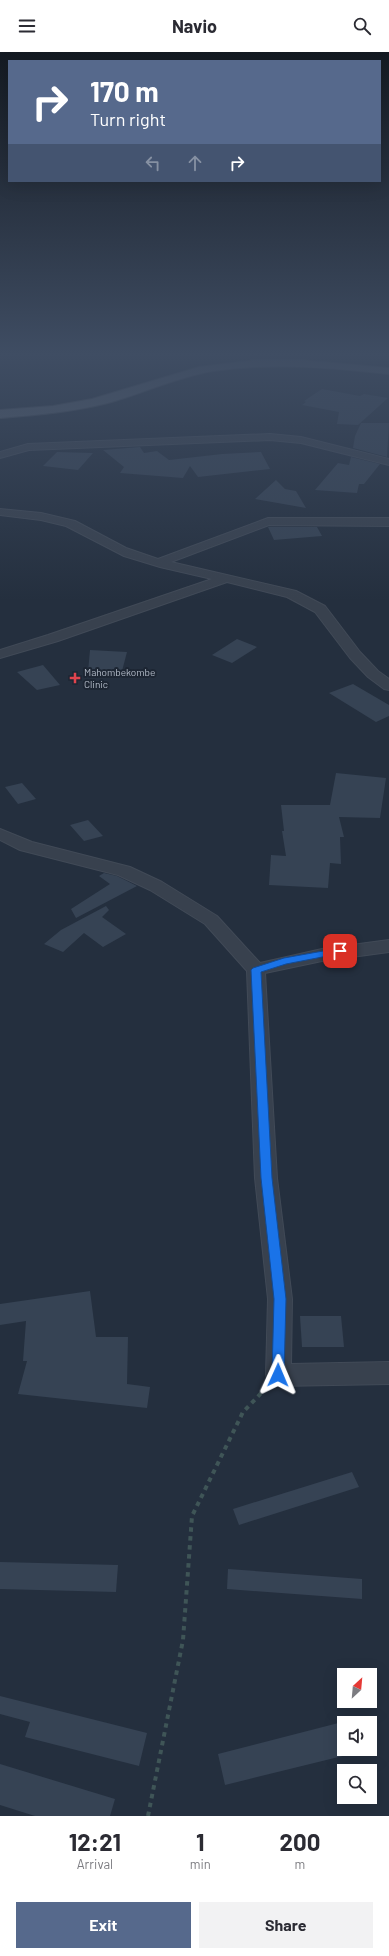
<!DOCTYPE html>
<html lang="en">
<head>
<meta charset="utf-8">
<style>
	body { margin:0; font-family:Barlow,sans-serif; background:#f2f2f3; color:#2b2b33; height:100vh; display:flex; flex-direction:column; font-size:15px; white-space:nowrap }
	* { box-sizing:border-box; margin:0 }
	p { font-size:13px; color:#7c7c81 }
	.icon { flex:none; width:22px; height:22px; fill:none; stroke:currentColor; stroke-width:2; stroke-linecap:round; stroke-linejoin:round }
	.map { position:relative; height:1764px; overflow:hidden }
	.details { display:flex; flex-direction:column; background:#fff; flex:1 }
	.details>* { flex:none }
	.guide { position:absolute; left:8px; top:8px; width:373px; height:122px; border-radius:0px; box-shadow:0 4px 16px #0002; background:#56698c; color:#fff; overflow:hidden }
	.needle { width:26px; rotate:26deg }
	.buttons { position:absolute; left:337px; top:1616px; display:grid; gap:8px }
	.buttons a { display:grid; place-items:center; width:40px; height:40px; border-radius:0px; background:#fff; box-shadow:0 4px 16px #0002; font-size:20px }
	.pin { position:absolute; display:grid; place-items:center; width:34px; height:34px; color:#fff; margin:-17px; border-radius:8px; box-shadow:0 2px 6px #0006 }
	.me { position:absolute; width:44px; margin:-22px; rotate:1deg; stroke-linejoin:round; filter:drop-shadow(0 0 3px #0008) }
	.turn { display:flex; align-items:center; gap:14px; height:84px; padding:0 16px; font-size:18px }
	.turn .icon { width:52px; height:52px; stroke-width:2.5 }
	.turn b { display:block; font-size:28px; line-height:34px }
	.lanes { display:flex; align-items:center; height:38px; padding:0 16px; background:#0003; justify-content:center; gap:20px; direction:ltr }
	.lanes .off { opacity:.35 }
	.eta { display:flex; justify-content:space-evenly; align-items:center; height:68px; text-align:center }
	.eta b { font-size:24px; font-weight:700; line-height:28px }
	.cta { display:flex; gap:8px; margin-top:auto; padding:8px 16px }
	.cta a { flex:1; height:46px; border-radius:0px; background:#56698c; color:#fff; font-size:16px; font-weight:700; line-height:46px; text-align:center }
	.cta a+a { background:#f2f2f3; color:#2b2b33 }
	header { display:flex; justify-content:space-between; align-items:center; height:52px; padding:0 16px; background:#fff; font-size:18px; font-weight:700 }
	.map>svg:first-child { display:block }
	.building { fill:#364354 }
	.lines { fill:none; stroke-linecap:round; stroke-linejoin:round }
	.minor-casing { stroke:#414a57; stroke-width:2 }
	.major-casing { stroke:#414a57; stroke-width:2 }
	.path { stroke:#3f5557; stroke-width:4; stroke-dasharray:4.5 4.5; stroke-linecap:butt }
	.minor { fill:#38414e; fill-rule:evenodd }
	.major { fill:#56606e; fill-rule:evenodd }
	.route { fill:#1a73e8; stroke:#114b97 }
	.health-dot { fill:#e0444e; stroke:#1d2633; stroke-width:1.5 }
	.labels { text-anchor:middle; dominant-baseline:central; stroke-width:4; stroke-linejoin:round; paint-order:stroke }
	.far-poi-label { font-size:10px; fill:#b4bcc9; stroke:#1d2633; text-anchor:start }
</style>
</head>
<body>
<header><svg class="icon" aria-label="menu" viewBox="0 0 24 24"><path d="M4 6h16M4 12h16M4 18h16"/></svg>Navio<svg class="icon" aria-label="search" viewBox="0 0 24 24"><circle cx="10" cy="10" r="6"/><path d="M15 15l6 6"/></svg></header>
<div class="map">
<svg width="389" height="1764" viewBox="0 0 389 1764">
	<rect width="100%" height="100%" fill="#242f3e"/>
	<g class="building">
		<path d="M322,337L360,344L364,342L388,346L358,373L337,372L339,360L302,353L306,350L304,349Z"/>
		<path d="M361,371H389L387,405L353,396L355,384Z"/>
		<path d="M140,395L144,401L157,399L169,408L222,402L261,400L270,417L198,425L190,414L183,426L120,421L124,415L103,398Z"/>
		<path d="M57,400L93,401L78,418L43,414Z"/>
		<path d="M351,405L380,412L364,432H359L357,441L315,438L338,411L349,413Z"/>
		<path d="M276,428L285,437L296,439L306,456L255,447Z"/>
		<path d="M268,475H317L322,484L274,488Z"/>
		<path d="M237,587L257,595L232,611L212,603Z"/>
		<path d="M90,598L127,600L122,619L88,620Z"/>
		<path d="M43,613L60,633L37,638L17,620Z"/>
		<path d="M353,632L389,653V664L376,670L329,641Z"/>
		<path d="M336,721L386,726L380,766L339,765L344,785H340L341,812L330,811L328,836L269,833L271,803L286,804L282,779H284L281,753H330Z"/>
		<path d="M22,731L36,747L18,752L5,735Z"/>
		<path d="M88,768L103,784L84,789L70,773Z"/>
		<path d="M104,821L117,824L137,834L76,866L71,857L110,832L99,824Z"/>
		<path d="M106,854L109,858L102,865L126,882L103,895L84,881L63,900L44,892L61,878Z"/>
		<path d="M90,1239L96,1285H128L127,1332L150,1335L147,1356L18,1342L27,1309H23L26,1269L0,1273V1252Z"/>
		<path d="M300,1264H341L344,1295H302Z"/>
		<path d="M352,1420L359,1435L239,1473L233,1457Z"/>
		<path d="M0,1510L118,1513L116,1540L0,1537Z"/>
		<path d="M228,1517L362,1527V1547L227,1537Z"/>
		<path d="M0,1644L147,1681L139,1714L25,1685L30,1670L0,1662Z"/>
		<path d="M350,1668L351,1671H344V1697H359V1700L225,1733L218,1702Z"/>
		<path d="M0,1712L115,1747L110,1764H35L0,1753Z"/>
	</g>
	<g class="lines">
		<g class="minor-casing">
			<g id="minor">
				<path d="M270,382L301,385L389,407V413L301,391L270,388L29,398L0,406V400L28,392Z"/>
				<path d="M0,457L41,461L75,469L126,496L158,507L268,466H389V474L269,473L171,510L296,539L325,554L360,600L378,619L389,627V638L384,637L368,625L350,606L315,560L287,545L227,530L58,589L0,606V598L48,583L212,527L160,515L124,504L66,474L41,468L0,463Z"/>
				<path d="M0,777L32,790L130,815L162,830L217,864L260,911L322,897L389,888V900L322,909L265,921L277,1126L292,1247L291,1312L389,1310V1332L278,1334L269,1331L266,1323L268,1247L255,1126L247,919L205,872L150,838L118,823L20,798L0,788Z"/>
			</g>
		</g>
		<g class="major-casing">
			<path id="major" d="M257,308H301L389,316V322C331,316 272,310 213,319C177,325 144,341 108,351C73,360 36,363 0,366V358L53,354L92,347L199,315Z"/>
		</g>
		<path class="path" d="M148,1764L183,1588L192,1464L243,1360L265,1337"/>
		<use href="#minor" class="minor"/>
		<use href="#major" class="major"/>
	</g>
	<linearGradient id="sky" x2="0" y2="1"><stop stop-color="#141a22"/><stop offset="0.55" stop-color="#3f4d63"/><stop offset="1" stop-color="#3f4d63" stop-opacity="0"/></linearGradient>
	<rect width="389" height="549" fill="url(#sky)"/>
	<path class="route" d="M340,896L344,899L343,901L286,912L261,920L272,1126L286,1247L284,1323L283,1327L278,1328L274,1327L272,1323L274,1247L261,1126L251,918L253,916L284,906Z"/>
	<path class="health-dot" d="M73 620h4v4h4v4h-4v4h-4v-4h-4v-4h4z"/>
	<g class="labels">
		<g class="far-poi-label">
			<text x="84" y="620">Mahombekombe<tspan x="84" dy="12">Clinic</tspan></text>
		</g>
	</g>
</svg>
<div class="buttons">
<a><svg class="needle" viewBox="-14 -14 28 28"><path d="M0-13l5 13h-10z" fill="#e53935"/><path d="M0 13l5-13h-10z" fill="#7c7c81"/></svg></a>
<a><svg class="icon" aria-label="sound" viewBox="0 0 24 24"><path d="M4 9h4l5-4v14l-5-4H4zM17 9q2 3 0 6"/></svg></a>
<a><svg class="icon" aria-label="search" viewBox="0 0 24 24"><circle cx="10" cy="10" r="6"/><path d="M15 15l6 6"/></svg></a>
</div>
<div class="pin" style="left:340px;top:899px;background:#d93025"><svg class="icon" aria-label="arrive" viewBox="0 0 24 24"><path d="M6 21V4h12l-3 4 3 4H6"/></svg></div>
<svg class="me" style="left:278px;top:1323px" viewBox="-20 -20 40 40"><path d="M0-17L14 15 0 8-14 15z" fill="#1a73e8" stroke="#fff" stroke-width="4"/></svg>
<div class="guide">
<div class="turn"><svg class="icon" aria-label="right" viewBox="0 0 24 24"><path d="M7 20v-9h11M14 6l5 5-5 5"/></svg><div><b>170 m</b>Turn right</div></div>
<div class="lanes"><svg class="icon off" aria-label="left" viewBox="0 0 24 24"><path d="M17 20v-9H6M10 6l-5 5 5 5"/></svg><svg class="icon off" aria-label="ahead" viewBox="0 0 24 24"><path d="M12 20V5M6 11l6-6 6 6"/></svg><svg class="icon" aria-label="right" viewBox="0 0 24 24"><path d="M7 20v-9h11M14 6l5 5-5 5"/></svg></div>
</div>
</div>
<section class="details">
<div class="eta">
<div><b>12:21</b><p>Arrival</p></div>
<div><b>1</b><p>min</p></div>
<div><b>200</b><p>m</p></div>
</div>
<div class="cta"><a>Exit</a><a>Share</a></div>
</section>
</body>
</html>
